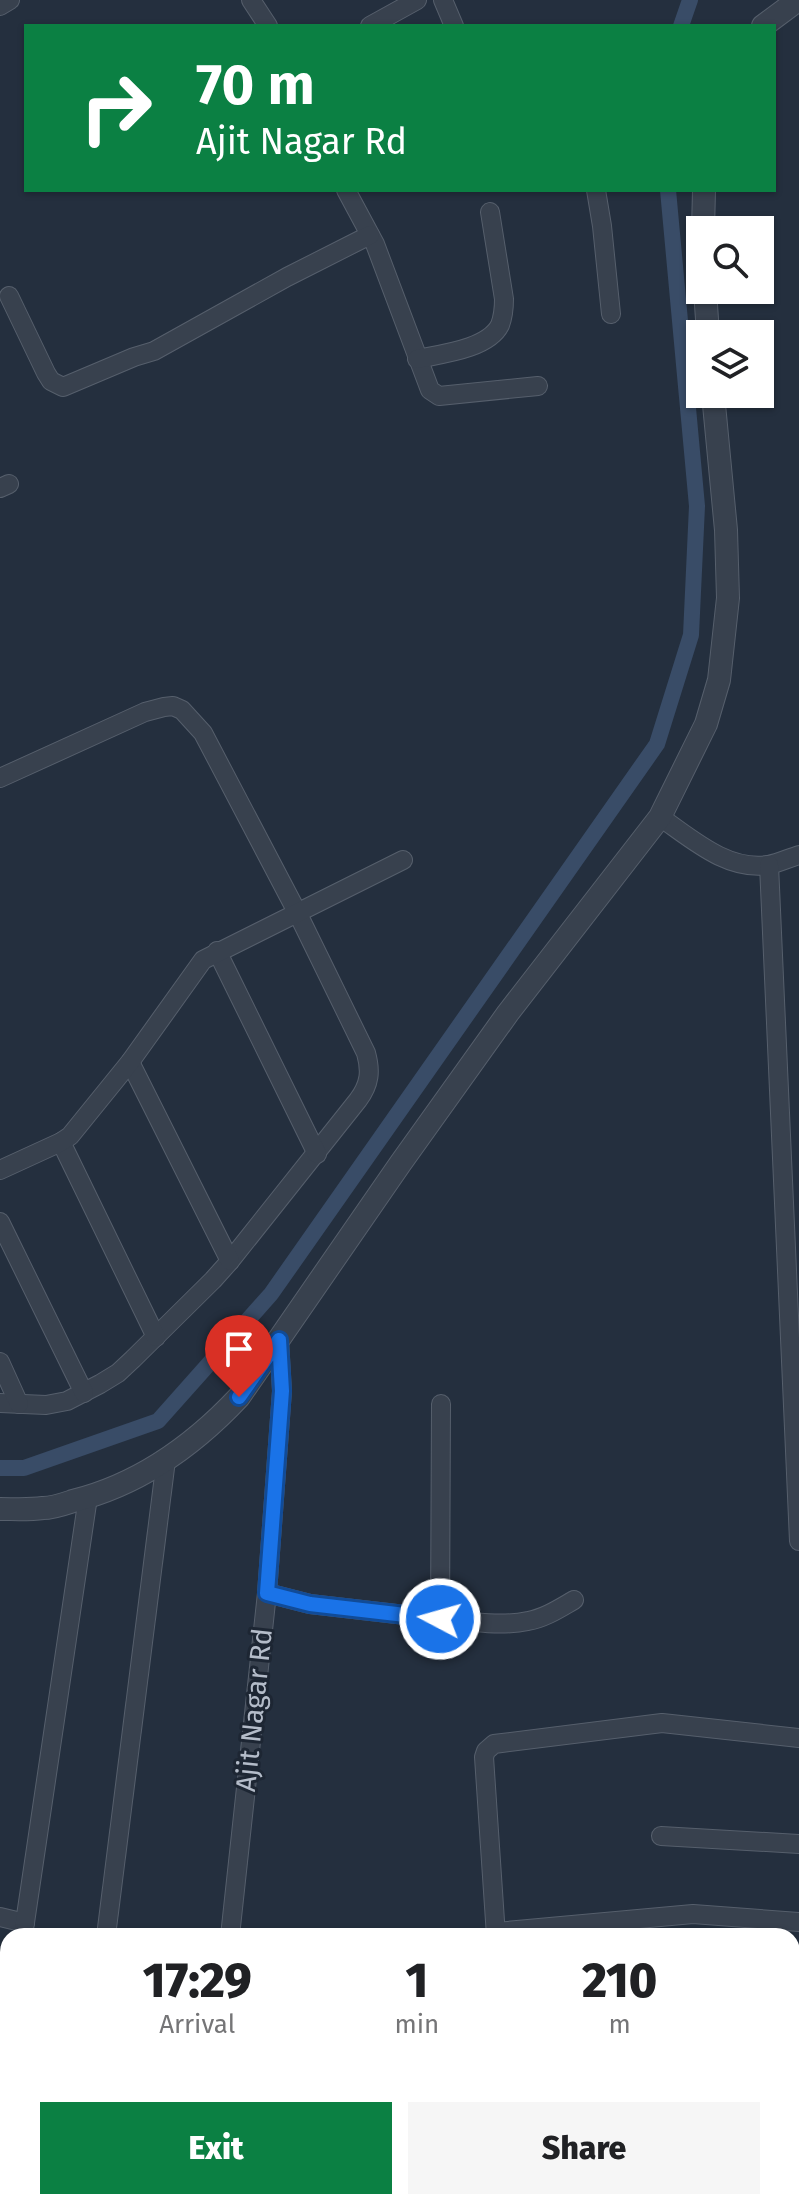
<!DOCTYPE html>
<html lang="en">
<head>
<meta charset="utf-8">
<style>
	body { margin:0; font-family:"Fira Sans",sans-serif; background:#f6f6f6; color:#202124; height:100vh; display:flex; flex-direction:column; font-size:30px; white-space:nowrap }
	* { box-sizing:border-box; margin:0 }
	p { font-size:26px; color:#757577 }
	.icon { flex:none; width:44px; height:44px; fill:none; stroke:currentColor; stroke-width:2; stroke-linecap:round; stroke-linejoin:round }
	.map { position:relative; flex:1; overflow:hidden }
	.panel { position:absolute; left:0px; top:1928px; width:800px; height:282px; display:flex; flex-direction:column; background:#fff; border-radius:24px 24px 0 0; box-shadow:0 2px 6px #0004 }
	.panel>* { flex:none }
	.banner { position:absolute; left:24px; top:24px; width:752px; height:168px; border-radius:0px; box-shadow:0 2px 6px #0004; background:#0b8043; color:#fff; overflow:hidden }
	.fabs { position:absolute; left:686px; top:216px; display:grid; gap:16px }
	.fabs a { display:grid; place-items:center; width:88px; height:88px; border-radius:0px; background:#fff; box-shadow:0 2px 6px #0004; font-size:40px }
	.pin { position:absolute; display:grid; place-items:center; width:68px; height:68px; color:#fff; margin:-82px -34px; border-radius:50% 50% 50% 0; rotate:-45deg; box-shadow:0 0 8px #0007 }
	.pin .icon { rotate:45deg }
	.me { position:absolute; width:88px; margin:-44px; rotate:276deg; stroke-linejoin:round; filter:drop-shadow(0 0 6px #0008) }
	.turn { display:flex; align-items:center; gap:28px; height:168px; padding:0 40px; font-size:36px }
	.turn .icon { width:104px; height:104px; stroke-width:2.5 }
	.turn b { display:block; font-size:56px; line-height:68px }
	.eta { display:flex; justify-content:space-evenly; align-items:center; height:136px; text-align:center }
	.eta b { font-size:48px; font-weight:800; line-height:56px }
	.action { display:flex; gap:16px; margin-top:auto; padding:16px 40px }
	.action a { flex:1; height:92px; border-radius:0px; background:#0b8043; color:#fff; font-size:32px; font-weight:800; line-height:92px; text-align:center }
	.action a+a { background:#f6f6f6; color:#202124 }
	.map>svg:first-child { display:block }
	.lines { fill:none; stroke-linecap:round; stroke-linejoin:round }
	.stream { stroke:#394c67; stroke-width:5 }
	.canal { stroke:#394c67; stroke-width:16 }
	.minor-casing { stroke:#565f6c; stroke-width:20 }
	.tertiary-casing { stroke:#565f6c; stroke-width:24 }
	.minor { stroke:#38414e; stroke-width:18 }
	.tertiary { stroke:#38414e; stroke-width:22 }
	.route-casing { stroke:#114b97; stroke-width:20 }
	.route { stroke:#1a73e8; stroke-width:14 }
	.labels { text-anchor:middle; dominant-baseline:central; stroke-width:6; stroke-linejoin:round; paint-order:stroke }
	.street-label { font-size:28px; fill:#b4bcc9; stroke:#1d2633 }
</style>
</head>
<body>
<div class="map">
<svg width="799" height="2209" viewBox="0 0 799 2209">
	<rect width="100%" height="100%" fill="#242f3e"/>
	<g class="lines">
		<g class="stream">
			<path d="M0,2063L8,2065"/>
			<path d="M236,2202L238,2209"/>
		</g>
		<g class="canal">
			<path d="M681,26L690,0"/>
			<path d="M0,1468H24L158,1421L271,1294L657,744L691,635L697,506L668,190"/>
		</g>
		<g class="minor-casing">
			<g id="minor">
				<path d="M251,0L268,26"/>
				<path d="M443,0L454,26"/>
				<path d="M0,6L10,0"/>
				<path d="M370,26L417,0"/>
				<path d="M346,190L375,244L430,390L439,396L538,386"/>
				<path d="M596,190L602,226L611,314"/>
				<path d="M9,296L46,373L51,381L63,387L134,357L154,351L287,277L370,235"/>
				<path d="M417,359C441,354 488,349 500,325C503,317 504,308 504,299L490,212"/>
				<path d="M0,488L9,484"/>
				<path d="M0,778L145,712L164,707L173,706L182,710L203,733L297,912L366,1053C371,1071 370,1084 358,1100L230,1261L213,1280L133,1359L118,1373L100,1384L67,1401L46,1405L0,1403"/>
				<path d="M660,817C692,839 727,871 768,865C779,863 789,858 799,855"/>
				<path d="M769,865L799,1541"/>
				<path d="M217,951L317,1154"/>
				<path d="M130,1062L230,1261"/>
				<path d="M61,1142L156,1337"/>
				<path d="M0,1170L61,1142L70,1136L130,1062L203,960L403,860"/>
				<path d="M0,1222L84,1393"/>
				<path d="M0,1362L19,1404"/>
				<path d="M267,1593L310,1604L440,1619L441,1404"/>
				<path d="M440,1619C468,1621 500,1627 528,1621C545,1618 560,1608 574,1600"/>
				<path d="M661,1836L799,1844"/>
				<path d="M0,1917L25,1923"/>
				<path d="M496,1932L693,1914L799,1922"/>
				<path d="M23,1936L88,1497"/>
				<path d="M106,1936L166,1460"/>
				<path d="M230,1936L267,1593L282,1391L279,1340"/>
				<path d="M496,1936L484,1757L486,1751L494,1744L662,1723L799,1738"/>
				<path d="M792,2078L799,2079"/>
				<path d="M0,2195L8,2193"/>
				<path d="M186,2209L203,2203"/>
			</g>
		</g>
		<g class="tertiary-casing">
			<g id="tertiary">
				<path d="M763,26L798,0"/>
				<path d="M703,230L704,190"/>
				<path d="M705,290L708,334"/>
				<path d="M0,1509C14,1509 29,1510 43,1508C53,1508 64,1504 73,1501C138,1485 194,1445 239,1397L400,1164L508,1013L660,817L706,724L719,680L728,598L726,530L713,394"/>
			</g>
		</g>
		<use href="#minor" class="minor"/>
		<use href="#tertiary" class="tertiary"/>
	</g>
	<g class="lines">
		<g class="route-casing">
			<path id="route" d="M239,1397L279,1340L282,1391L267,1593L310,1604L440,1619"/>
		</g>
		<use href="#route" class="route"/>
	</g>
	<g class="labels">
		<g class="street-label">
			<text transform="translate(254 1710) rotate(-84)">Ajit Nagar Rd</text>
		</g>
	</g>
</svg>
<div class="fabs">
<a><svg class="icon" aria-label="search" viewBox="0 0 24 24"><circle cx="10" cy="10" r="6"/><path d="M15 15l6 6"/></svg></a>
<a><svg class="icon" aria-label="layers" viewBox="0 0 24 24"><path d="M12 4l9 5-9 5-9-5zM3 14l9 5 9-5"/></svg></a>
</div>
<div class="pin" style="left:239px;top:1397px;background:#d93025"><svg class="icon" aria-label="arrive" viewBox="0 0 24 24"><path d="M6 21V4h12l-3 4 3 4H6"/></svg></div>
<svg class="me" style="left:440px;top:1619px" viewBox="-20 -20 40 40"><circle r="17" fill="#1a73e8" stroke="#fff" stroke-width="3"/><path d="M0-11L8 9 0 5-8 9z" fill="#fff"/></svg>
<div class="banner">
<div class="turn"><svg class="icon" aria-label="right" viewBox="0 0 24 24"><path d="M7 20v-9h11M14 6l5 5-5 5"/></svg><div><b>70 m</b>Ajit Nagar Rd</div></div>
</div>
<section class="panel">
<div class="eta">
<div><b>17:29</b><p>Arrival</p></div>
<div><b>1</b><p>min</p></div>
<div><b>210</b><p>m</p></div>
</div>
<div class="action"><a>Exit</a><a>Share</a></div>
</section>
</div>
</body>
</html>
